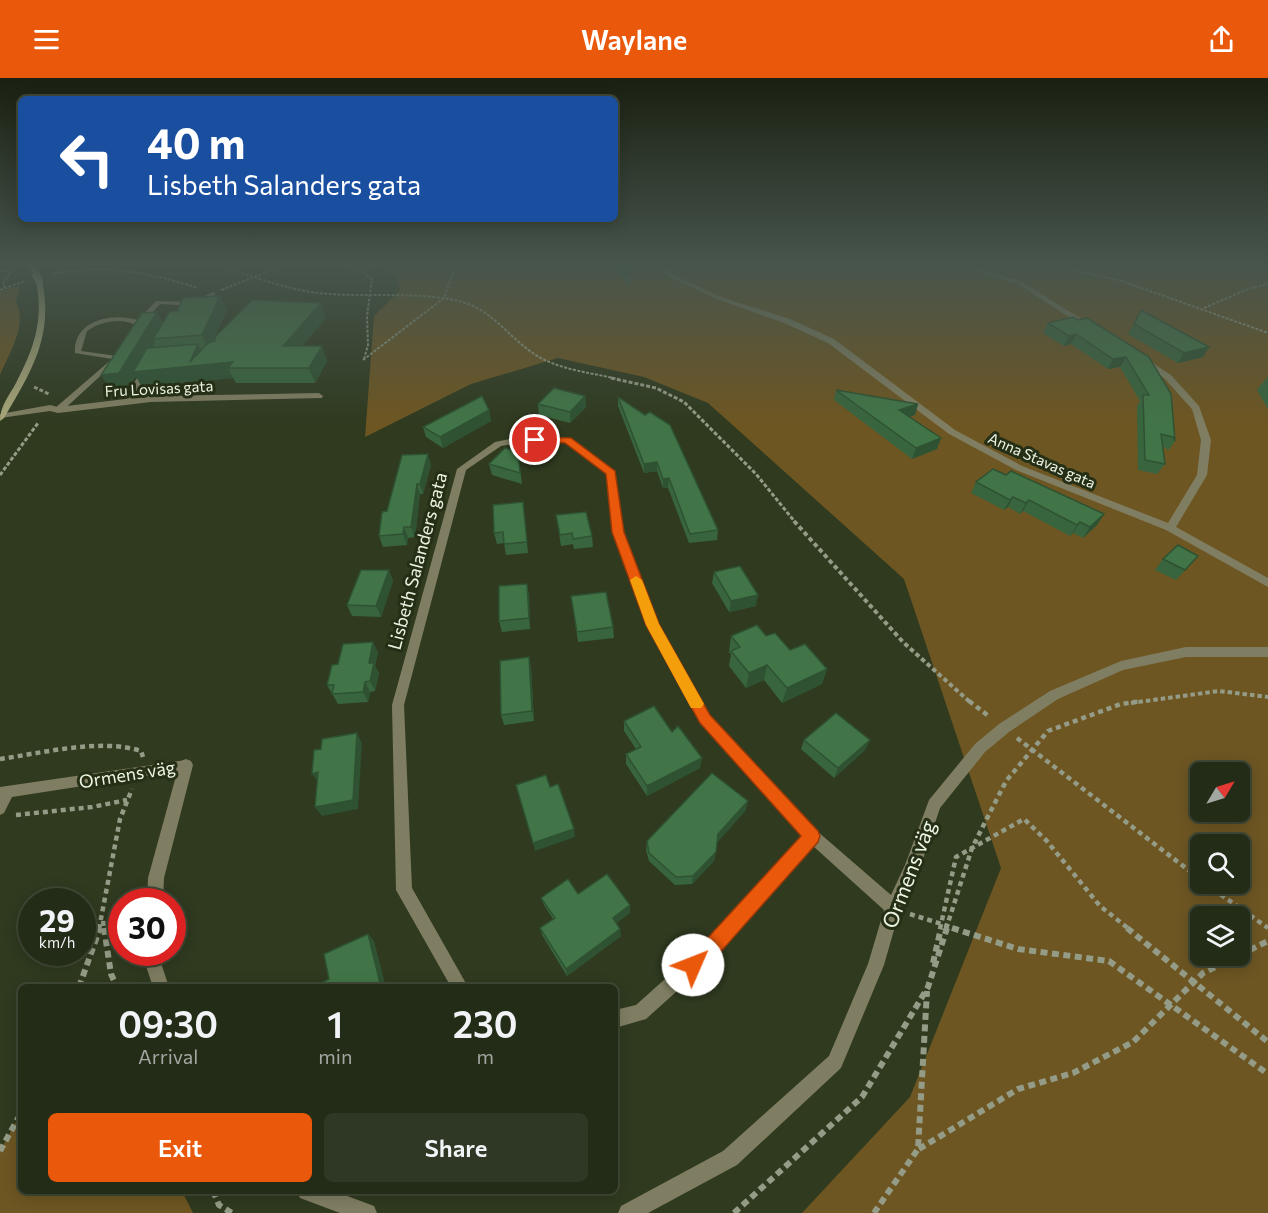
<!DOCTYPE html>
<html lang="en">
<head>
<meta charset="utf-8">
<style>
	body { margin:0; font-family:Commissioner,sans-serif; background:#2f3824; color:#f1f3f6; height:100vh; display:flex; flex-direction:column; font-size:22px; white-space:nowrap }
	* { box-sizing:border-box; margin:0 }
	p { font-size:20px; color:#a3a7a1 }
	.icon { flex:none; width:33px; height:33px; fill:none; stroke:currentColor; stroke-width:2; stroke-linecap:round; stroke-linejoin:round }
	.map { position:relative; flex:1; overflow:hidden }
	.sheet { position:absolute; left:18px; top:906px; width:600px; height:210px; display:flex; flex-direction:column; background:#232c17; border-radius:9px; box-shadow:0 3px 15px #0003,0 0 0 2px #404836 }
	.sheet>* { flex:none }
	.top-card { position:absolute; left:18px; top:18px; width:600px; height:126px; border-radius:9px; box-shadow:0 3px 15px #0003,0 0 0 2px #404836; background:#1a4fa0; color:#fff; overflow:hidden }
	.needle { width:39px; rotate:52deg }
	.controls { position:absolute; left:1190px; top:684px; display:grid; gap:12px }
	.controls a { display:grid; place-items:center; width:60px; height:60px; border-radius:9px; background:#232c17; box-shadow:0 3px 15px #0003,0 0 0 2px #404836; font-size:30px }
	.speed { position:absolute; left:18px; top:810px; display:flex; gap:12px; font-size:30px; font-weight:700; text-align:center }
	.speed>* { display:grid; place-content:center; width:78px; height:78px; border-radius:50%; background:#232c17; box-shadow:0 3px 15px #0003,0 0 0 2px #404836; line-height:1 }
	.speed small { font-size:15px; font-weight:400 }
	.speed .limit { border:9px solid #d22; background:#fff; color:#111 }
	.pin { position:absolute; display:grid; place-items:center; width:51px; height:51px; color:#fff; margin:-26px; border:3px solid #fff; border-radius:50%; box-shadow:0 2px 6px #0007 }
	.me { position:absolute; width:66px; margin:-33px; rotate:46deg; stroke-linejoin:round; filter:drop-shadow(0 0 4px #0008) }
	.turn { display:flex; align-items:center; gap:21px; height:126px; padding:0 30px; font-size:27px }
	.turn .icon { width:78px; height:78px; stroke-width:2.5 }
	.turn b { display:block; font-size:42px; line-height:51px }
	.eta { display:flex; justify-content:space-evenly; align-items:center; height:102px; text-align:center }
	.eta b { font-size:36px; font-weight:600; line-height:42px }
	.primary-button { display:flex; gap:12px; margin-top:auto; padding:12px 30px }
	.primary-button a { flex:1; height:69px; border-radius:9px; background:#ea580c; color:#fff; font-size:24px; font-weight:600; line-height:69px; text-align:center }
	.primary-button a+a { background:#2f3824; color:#f1f3f6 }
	header { display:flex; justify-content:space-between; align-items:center; height:78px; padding:0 30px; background:#ea580c; color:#fff; font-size:27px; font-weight:600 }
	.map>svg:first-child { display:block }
	.green { fill:#6d5622; fill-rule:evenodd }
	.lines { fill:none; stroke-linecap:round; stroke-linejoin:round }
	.path-far4 { stroke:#949c87; stroke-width:2; stroke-dasharray:3 1.5; stroke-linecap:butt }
	.path-far3 { stroke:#949c87; stroke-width:3; stroke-dasharray:4 2; stroke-linecap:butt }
	.path-far2 { stroke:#949c87; stroke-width:4; stroke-dasharray:4.5 3; stroke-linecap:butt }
	.path-far1 { stroke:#949c87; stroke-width:4.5; stroke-dasharray:5 4; stroke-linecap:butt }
	.path { stroke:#949c87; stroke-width:6; stroke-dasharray:7 4.5; stroke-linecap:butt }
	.service { fill:#807e62; fill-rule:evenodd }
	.minor { fill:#807e62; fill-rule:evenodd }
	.secondary { fill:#a9a77a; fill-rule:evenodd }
	.secondary-bridge { stroke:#a9a77a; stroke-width:8 }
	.wall { fill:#38653d }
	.shaded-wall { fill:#2e5232 }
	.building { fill:#417547; stroke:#2e5232; stroke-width:1.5 }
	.route { fill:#ea580c; stroke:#983908; stroke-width:1.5 }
	.slow { fill:#f59e0b }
	.labels { text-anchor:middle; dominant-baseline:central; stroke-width:6; stroke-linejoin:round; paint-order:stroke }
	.far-street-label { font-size:15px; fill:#edf4e4; stroke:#252f15 }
	.street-label { font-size:18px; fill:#edf4e4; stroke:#252f15 }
	.near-street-label { font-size:21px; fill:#edf4e4; stroke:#252f15 }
</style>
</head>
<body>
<header><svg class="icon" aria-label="menu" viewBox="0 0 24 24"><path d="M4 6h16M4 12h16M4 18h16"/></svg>Waylane<svg class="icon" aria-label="share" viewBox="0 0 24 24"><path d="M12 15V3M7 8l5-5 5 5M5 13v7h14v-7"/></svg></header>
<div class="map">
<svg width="1268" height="1135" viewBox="0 0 1268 1135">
	<rect width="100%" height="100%" fill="#2f3a1f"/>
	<g class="green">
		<path d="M375,186H1268V1135H802L910,1019L1001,790L904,501L708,325L644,299L558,280L471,306L365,359L374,238L400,212L396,198ZM1200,694H1239V734H1200ZM1200,766H1239V806H1200ZM1200,838H1239V878H1200Z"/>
		<path d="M20,207L16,224C28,246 9,276 0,297V214Z"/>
		<path d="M21,1035V1113H182L193,1135H0V1073Z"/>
	</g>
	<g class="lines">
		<g class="path-far4">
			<path d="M216,186C252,198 291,214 330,216C373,219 425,213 466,225C495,235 513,264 539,279C562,292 592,295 618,301"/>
			<path d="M337,186L359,191L372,201L367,238L368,267L364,281"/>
			<path d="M1045,186L1122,203L1268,255"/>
			<path d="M359,191L380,186"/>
			<path d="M0,192L11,194L3,205L5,210"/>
			<path d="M52,196C107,186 146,194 198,210"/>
			<path d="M0,212L25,203"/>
			<path d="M221,212L287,186"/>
			<path d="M1204,230L1248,211L1268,206"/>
			<path d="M363,282L444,220L456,186"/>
		</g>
		<g class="path-far3">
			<path d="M611,300L656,310L684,324L756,396L795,444"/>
			<path d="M34,309L49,316"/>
			<path d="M0,397L38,345"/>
		</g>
		<g class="path-far2">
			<path d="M794,443L903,564L971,625"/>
			<path d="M1131,625L1219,613L1268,619"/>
		</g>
		<g class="path-far1">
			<path d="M969,623L990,639"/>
			<path d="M1017,660L1200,801"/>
			<path d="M0,681C42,675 101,660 141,673L143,679"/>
			<path d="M16,737L92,729L127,722"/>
			<path d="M1206,806L1268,850"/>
			<path d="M910,836L957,851"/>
			<path d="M103,843L104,851"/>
			<path d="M99,851L120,741L132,711"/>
			<path d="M940,851L956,779L1024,741L1046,762L1100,828L1129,851"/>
			<path d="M946,851L972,770L1006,703L1048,653L1121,626L1142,623"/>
		</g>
		<g class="path">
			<path d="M104,850L111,896L117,909"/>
			<path d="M952,850L1018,871L1109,883L1268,996"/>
			<path d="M1127,850L1268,964"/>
			<path d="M933,885L941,850"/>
			<path d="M79,909L100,850"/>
			<path d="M919,1071L1018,1011L1073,995L1133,964L1203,895L1268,863"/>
			<path d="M0,1073L21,1035"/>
			<path d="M213,1113L219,1127L232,1135"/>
			<path d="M734,1135L862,1019L928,909L947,850"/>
			<path d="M874,1135L918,1071L927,913"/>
		</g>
		<g class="service">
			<path d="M213,214L215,215V217L195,228L160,226L143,245L147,248L144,252H140V249C124,239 102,242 87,253L81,273L117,278L120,280L61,334H55V330L112,281L75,275C73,242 112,234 138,242L156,223L194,224Z"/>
			<path d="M145,291L149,293L131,324L124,326L123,324L141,293Z"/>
			<path d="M186,682L190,683L192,687L190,691L186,692L12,719L4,735L0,737V709Z"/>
		</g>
		<g class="minor">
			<path d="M654,186H661L675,198L721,219L790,241L834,261L955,352L1022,388L1168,445L1197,397L1201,362L1192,331L1165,301L1138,282L1145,280L1171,297L1199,328L1211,362L1207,397L1176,449L1268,500V509L1166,452L1016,392L949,356L828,265L784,245L717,221L671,200Z"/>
			<path d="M951,186H962L1022,204L1096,250L1089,252L1018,206Z"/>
			<path d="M319,315L323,318L322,320L151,324L58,335L50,333L0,340V336L50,327L58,329L151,318Z"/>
			<path d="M519,359L571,360L614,393L623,454L658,547L710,637L817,753L891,817L905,787L929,722L975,666L999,646L1050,613L1121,583L1186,569H1268V579H1186L1123,592L1058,621L1009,654L985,674L940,730L920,790L900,831L884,887L841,990L737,1087L648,1135H618L621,1128L723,1073L829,978L868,886L884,832L813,768L716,878L646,941L615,950V932L636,927L704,866L802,758L700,645L646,547L613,454L606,396L566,365H519L501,368L466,392L404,627L412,810L468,909H451L396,812L392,627L457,391L495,364Z"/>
			<path d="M186,681L191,683L193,687L164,800L163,824H147L148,800L179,687L181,683Z"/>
			<path d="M144,874H160V882L169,909H153L144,882Z"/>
			<path d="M297,1113H334L374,1128L377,1135H340L300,1120Z"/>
		</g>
		<g class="secondary">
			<path d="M29,186H35L38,198H34Z"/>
			<path d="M39,201L42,203C54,258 31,294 4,340L0,343C0,328 9,318 16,305C34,270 44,243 36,203Z"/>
		</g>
		<path class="secondary-bridge" d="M36,197L39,203"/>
	</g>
	<g class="wall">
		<path d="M610,186H626L629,199L630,208Z"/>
		<path d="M220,218L227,232L215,258L326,240L302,268L327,283L315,305H236L233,300L142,309L136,298L128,311L111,312L163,244L177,233Z"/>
		<path d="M1141,232L1209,269L1203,279L1178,285L1128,256Z"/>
		<path d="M1048,245L1149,279L1175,363L1168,373L1166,370L1163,369L1165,386L1157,396L1138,392L1137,328L1140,323L1120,289L1108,291L1071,266L1064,268L1043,255Z"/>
		<path d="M1268,299V331L1257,312L1265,302Z"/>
		<path d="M836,312L918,326L915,337L909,339L937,371L912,381L834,322Z"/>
		<path d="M585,318L586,329L570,345L539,337L538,326Z"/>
		<path d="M618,319L718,452L717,462L689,465L668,410H663L657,393L644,395L618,328Z"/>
		<path d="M489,332L491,343L443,370L426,359L423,349Z"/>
		<path d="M518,374L522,406L492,397L489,386Z"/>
		<path d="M431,387L423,416H420L415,459L408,460L407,467L383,469L379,458L387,433Z"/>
		<path d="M1006,397L1104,436L1097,447L1083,460L1073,455L1070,458L1023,433L1020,436L1008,429L1004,432L971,415L976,404Z"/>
		<path d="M523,424L528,475L506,477L504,465L497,466L494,455Z"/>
		<path d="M556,437L592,458L593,469L574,471L573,466L561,468Z"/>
		<path d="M1198,478L1176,502L1155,492L1163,481Z"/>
		<path d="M389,492L393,503L381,539L352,538L347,527Z"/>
		<path d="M714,494L756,528L729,534L712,505Z"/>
		<path d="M529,516L530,551L502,554L499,543Z"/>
		<path d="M571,518L613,549L614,560L578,564Z"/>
		<path d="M731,558H766L790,572L827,591L822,606L782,625L764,602L746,610L729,588L731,576L729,574Z"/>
		<path d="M378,574L375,588L379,595L375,613L370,614L368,624L338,626L327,607L338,586Z"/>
		<path d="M531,590L534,643L504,647L501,637Z"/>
		<path d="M624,643L700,690L647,718L626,686V676L636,671L624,653Z"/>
		<path d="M804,662H870L865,672L834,700L801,671Z"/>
		<path d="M746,732L717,764L714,783L692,806L675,807L649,783L646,772L647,763Z"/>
		<path d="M578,816L630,827V835L616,845L621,858L567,898L542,857L540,850L553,841L544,827L541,820Z"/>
	</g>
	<g class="shaded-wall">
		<path d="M220,218L227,232L209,272L202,257Z"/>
		<path d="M321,225L326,240L289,283L283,268Z"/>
		<path d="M157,234L165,248L153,261L155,265L139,293L190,284L198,266L205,281L233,284L228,290L233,300L142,309L136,298L128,311L111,312L101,297Z"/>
		<path d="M1076,256L1071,266L1064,268L1069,258Z"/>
		<path d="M322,268L327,283L315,305L309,290Z"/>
		<path d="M1209,269L1203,279L1178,285L1184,275Z"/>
		<path d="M1126,279L1120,289L1108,291L1113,281Z"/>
		<path d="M585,318L586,329L570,345V334Z"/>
		<path d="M918,326L915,337L896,343L899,332Z"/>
		<path d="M489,332L491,343L443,370L440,359Z"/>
		<path d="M941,360L937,371L912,381L916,370Z"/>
		<path d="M428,376L431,387L423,416L420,406Z"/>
		<path d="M657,384V393L644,395V386Z"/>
		<path d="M669,400L668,410H663V401Z"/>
		<path d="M417,406L420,416L415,459L411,449Z"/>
		<path d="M1013,419L1008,429L1004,432L1010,422Z"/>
		<path d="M1029,422L1023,433L1020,436L1026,425Z"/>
		<path d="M1104,436L1097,447L1083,460L1090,449Z"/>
		<path d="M1080,444L1073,455L1070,458L1077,447Z"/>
		<path d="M404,449L408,460L407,467L403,456Z"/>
		<path d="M389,492L393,503L381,539L376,528Z"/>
		<path d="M527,506L529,516L530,551L529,540Z"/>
		<path d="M758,517L756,528L729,534L731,523Z"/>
		<path d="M373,564L378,574L375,588L379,595L375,613L370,603L369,585Z"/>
		<path d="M529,579L531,590L534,643L532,633Z"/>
		<path d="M767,587L764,602L746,610L749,595Z"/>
		<path d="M827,591L822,606L782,625L787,610Z"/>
		<path d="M365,604L370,614L368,624L363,614Z"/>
		<path d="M357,655L362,665L358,731L322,738L315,729Z"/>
		<path d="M870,662L865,672L834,700L838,690Z"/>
		<path d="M702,680L700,690L647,718V708Z"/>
		<path d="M318,694L319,705L312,696Z"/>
		<path d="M748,723L746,732L717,765L718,756Z"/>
		<path d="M574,751L575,759L535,773L533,765Z"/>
		<path d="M716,774L714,783L692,806L693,798Z"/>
		<path d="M630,827V835L613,847V840Z"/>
		<path d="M620,851L621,858L567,898L566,891Z"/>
		<path d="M368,856L374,863L386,909H381Z"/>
	</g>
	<g class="building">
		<path d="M618,186H626L629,199Z"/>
		<path d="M220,218L202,257L153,261L170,233H177L183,220Z"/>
		<path d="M252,222L321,225L283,268H322L309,290H228L233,284L133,294L147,270L198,266L190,284L208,265L215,263V259Z"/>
		<path d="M1141,232L1209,269L1184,275L1134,246Z"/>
		<path d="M157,234L119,295L101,297L142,235Z"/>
		<path d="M1073,239L1078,242L1087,240L1149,279L1171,316L1175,363L1173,359L1161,356L1165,386L1145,382L1143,317H1149L1126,279L1113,281L1076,256L1069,258L1048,245Z"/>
		<path d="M554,310L585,318L570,334L538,326Z"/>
		<path d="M836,312L918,326L899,332L941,360L916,370Z"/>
		<path d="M482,318L489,332L440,359L423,349Z"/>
		<path d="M618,319L645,337L650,334L670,347L718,452L690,456L669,400L663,401L657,384L644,386Z"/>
		<path d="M505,370L518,374L520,395L489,386Z"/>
		<path d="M428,376L420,406H417L411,449H404L403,456L379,458L382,434L387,433L402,377Z"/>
		<path d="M993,391L1006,397L1011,393L1104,436L1090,449L1080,444L1077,447L1029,422L1026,425L1013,419L1010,422L976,404Z"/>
		<path d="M523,424L527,464L504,466L503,454L494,455L493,427Z"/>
		<path d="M586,434L592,458L573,461L572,455L560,457L556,437Z"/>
		<path d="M1178,467L1198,478L1185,492L1163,481Z"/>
		<path d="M740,488L758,517L731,523L714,494Z"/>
		<path d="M361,492H389L376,528L347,527Z"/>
		<path d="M527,506L529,540L499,543V508Z"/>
		<path d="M606,514L613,549L577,554L571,518Z"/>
		<path d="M757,547L766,558L775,555L790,572L805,566L827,591L787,610L767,587L749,595L731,573L740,569L731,558Z"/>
		<path d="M373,564L369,585H374L370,603L365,604L363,614L332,616L334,607H327L332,587L338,586L343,566Z"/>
		<path d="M529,579L532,633L501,637L500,583Z"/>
		<path d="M654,628L672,654L678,648L702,680L647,708L626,676L641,669L624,643Z"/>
		<path d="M836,635L870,662L838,690L804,662Z"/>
		<path d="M357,655L353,722L315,729L318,694L312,696L314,672L321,671L322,661Z"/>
		<path d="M712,695L748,723L718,756L716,774L693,798L676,799L649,775L647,763Z"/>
		<path d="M546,697L550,709L558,706L574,751L533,765L516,707Z"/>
		<path d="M607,796L630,827L613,840L620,851L566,891L540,850L555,840L541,820L568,801L578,816Z"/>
		<path d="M368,856L381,909H315V908L329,901L324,876Z"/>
	</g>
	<linearGradient id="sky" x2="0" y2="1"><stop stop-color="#1a2011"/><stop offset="0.54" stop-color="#47554d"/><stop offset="1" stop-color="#47554d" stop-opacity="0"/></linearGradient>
	<rect width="1268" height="345" fill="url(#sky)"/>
	<path class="route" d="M535,359L571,360L615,393L624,454L659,546L710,637L818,753L820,758L818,764L717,878L699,894L693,897L686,894L683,887L686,881L703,865L801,758L700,645L646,547L612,454L606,396L565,365L532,364L530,362Z"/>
	<path class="slow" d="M636,498L642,502L659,546L704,626L701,630H691L646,547L630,502Z"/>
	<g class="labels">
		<g class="far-street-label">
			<text transform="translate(159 310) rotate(-3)">Fru Lovisas gata</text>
			<text transform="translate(1042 382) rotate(24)">Anna Stavas gata</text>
		</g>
		<g class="street-label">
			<text transform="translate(417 483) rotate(-75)">Lisbeth Salanders gata</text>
			<text transform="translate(127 696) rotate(-9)">Ormens väg</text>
		</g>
		<g class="near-street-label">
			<text transform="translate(908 796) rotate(-69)">Ormens väg</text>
		</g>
	</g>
</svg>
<div class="controls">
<a><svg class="needle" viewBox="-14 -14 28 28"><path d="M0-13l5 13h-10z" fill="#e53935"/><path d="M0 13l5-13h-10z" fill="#a3a7a1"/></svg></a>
<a><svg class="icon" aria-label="search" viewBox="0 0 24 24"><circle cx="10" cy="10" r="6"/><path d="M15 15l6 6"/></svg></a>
<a><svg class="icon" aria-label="layers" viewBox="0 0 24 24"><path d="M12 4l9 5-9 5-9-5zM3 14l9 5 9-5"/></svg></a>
</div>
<div class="speed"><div>29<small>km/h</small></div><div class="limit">30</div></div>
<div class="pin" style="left:535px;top:362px;background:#d93025"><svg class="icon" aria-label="arrive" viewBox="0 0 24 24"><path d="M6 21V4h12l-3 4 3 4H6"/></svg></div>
<svg class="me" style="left:693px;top:887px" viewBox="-20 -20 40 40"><circle r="19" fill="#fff"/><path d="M0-13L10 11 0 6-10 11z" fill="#ea580c"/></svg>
<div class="top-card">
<div class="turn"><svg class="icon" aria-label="left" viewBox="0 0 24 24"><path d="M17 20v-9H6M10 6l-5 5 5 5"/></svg><div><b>40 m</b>Lisbeth Salanders gata</div></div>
</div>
<section class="sheet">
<div class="eta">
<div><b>09:30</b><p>Arrival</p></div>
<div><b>1</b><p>min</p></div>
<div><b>230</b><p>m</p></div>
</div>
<div class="primary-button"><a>Exit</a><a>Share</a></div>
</section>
</div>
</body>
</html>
